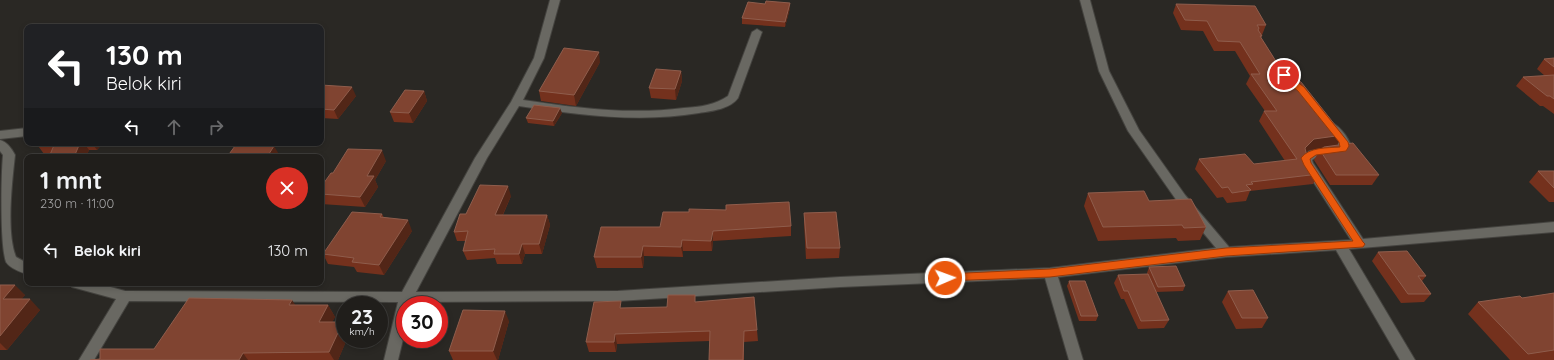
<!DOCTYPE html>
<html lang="id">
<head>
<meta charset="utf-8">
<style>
	body { margin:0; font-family:Quicksand,sans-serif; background:#2d2b28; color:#f1f3f6; height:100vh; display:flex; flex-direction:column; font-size:15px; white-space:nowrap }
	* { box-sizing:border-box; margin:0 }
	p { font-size:13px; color:#a2a2a3 }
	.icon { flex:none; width:22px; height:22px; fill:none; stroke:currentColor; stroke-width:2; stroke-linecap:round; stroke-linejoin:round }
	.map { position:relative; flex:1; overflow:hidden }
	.sheet { position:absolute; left:24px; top:154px; width:300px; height:132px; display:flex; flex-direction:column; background:#201e1b; border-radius:8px; box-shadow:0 2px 6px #0003,0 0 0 1px #3d3c3a }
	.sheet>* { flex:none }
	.top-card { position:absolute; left:24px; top:24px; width:300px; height:122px; border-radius:8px; box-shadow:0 2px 6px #0003,0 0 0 1px #3d3c3a; background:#202124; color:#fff; overflow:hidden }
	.speed { position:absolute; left:336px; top:296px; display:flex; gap:8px; font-size:20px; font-weight:700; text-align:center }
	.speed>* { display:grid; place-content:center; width:52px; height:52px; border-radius:50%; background:#201e1b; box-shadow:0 2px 6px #0003,0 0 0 1px #3d3c3a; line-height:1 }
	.speed small { font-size:10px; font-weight:400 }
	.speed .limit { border:6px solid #d22; background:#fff; color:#111 }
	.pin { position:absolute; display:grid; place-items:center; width:34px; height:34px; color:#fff; margin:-17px; border:2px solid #fff; border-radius:50%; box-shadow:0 1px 4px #0007 }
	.me { position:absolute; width:44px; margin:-22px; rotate:88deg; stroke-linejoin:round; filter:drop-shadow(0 0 3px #0008) }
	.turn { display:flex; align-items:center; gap:14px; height:84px; padding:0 16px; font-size:18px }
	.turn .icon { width:52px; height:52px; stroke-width:2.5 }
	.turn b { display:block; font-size:28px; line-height:34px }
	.lanes { display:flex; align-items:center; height:38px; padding:0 16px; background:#0003; justify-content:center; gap:20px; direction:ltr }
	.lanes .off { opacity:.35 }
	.round { display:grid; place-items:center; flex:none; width:42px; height:42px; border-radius:21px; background:#2d2b28 }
	.overview { display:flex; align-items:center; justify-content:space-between; height:68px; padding:0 16px }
	h1 { font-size:24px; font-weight:700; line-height:30px }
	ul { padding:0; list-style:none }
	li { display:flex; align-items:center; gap:12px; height:56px; padding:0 16px }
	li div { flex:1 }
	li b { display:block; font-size:15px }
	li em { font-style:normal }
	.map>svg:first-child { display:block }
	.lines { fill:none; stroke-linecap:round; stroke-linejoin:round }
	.street-casing { stroke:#44433f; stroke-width:2 }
	.street { fill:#696862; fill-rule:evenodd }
	.wall { fill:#74311d }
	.shaded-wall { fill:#522617 }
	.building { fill:#804431; stroke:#8f5d4c }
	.route { fill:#ea580c; stroke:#983908 }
</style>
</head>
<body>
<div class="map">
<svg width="1554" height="360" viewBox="0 0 1554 360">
	<rect width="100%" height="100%" fill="#2a2824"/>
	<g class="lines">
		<g class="street-casing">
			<g id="street">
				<path d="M550,0H560L544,58L523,100C576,108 630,115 684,108C700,107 715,105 728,96L752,32L757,29L762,32L738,98C730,109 712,111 699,113C639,123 579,115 519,106L487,158L416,292L618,291L840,277L1050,268L1216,248L1177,201L1128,131L1099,71L1080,0H1090L1109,71L1139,130L1185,195L1229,247L1351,240L1303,166L1300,159L1309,151L1339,146L1338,143L1325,126L1327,123C1337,121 1348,137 1351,146L1347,152L1318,156L1312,160L1313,163L1363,239L1554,222V232L1349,249L1415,360H1400L1336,250L1226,257L1058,277L1083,360H1069L1045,278L840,287L618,301L412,302L411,305H405V331L398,360H384L398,302L129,301L94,360H79L116,299L72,287L70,283H96L125,291L402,292L475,158L511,102L534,58Z"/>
				<path d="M27,128V136L0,139V131Z"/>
				<path d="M0,140C7,142 12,149 15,155C12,182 6,233 16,257L27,263V274C20,272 10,268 6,262C0,245 1,177 3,155L0,151Z"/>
			</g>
		</g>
		<use href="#street" class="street"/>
	</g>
	<g class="wall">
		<path d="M790,3V8L785,27L742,24V18Z"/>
		<path d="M1176,4L1266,25L1262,35V36L1261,38L1284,74L1343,135L1337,145L1309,150L1306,152L1307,157L1319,174L1313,184L1250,191L1246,201L1227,203L1223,197L1217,198L1195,169L1199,159L1254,164L1285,161L1259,121L1264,111H1265L1246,84L1250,76L1235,51H1214L1203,31L1181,30L1173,13Z"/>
		<path d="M1554,58V114L1543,106H1540L1516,86L1523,77L1545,76L1537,69L1544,59Z"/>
		<path d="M600,62L576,106L541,101L539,91Z"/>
		<path d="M681,71L682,81L676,100L651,98L649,88Z"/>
		<path d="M321,85L356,96L338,119L321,118Z"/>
		<path d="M424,91L427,101L413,123L394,122L390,112Z"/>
		<path d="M562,113L554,126L528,123L526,118Z"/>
		<path d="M36,143H103L97,150H89L86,157H49L51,154H44Z"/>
		<path d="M1320,150L1379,175L1372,185H1330L1314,160Z"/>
		<path d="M386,161L375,180L378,187L365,207L321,204V187L333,173Z"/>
		<path d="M1538,171H1554V202H1549L1529,182Z"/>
		<path d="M1088,193L1149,201L1206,227L1200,240L1178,241L1176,238L1098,241L1084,206Z"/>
		<path d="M511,196L503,215H547L550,225L542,254H525L522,264H497L495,258L467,260L463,251L466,241H457L454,232L466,214Z"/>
		<path d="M804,213L840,248L839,258L806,259L804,223Z"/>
		<path d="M382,214L384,218L412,231L384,275L357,272L354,267L328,264L323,254Z"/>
		<path d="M791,226V236L713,241L712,251H683V257L644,256L643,268H597L594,257L660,227Z"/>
		<path d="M1378,252L1426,276L1422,281L1431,294L1424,302L1401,303L1372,261Z"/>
		<path d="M1149,267L1185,286L1183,291L1156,292L1147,273Z"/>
		<path d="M1118,275L1169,320L1164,328L1138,329L1124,299H1121L1114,283Z"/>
		<path d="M1069,281L1098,316L1096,321H1079L1067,286Z"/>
		<path d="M0,285L25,295L21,299L40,310L7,350H0Z"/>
		<path d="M1228,291L1268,318L1262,328L1236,329L1222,302Z"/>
		<path d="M1554,293V360H1510L1468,314L1478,302L1522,298Z"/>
		<path d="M696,302L757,330L758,341L744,342V360H709L710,341L617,344L616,352H589L586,342L667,307Z"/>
		<path d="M295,305H328L335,317L332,322H343L345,326V339H347L338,360H90L100,359L154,349Z"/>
		<path d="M509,321L498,360H453L449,351Z"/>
	</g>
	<g class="shaded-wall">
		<path d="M790,3V8L785,27V22Z"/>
		<path d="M599,52L600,62L576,106L574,95Z"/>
		<path d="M681,71L682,81L676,100L675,89Z"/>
		<path d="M352,87L356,96L338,119L334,110Z"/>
		<path d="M424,91L427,101L413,123L409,113Z"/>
		<path d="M560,108L562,113L554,126L553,121Z"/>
		<path d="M1343,135L1337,145L1309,150L1299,158L1305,148L1314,139Z"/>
		<path d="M80,143H84L89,150L86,157H74Z"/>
		<path d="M92,143H103L97,150Z"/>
		<path d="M274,146L280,156L279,157H267Z"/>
		<path d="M382,150L386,161L375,180L378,187L365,207L360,197L367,176Z"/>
		<path d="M508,186L511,196L498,225L495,215Z"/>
		<path d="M547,215L550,225L542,254L539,244Z"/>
		<path d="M408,220L412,231L384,275L379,265Z"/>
		<path d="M713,231V241L712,251L711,241Z"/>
		<path d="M682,240L683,251V257L681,247Z"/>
		<path d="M522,244L525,254L522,264L519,254Z"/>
		<path d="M643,246L644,256L643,268L641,257Z"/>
		<path d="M15,285L25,295L13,310L3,299Z"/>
		<path d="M30,299L40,310L7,350L0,343V336Z"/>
		<path d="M292,300L300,312L289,305Z"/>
		<path d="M328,305L335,317L326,334L319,322Z"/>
		<path d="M505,311L509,321L498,360H497L493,351Z"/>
		<path d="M343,322L345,326V339H347L338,360H334L329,352Z"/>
		<path d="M615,334L617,344L616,352L614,342Z"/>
		<path d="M243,353L248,360H239Z"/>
	</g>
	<g class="building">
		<path d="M766,1L790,3L785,22L742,18L748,2L765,4Z"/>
		<path d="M1176,4L1255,6L1266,25H1257L1259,28L1258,30L1262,36H1260L1284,74L1289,73L1301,82L1343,135L1314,139L1305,148L1307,157L1319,174L1251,182L1253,184L1246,185L1251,190L1232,193L1228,187L1222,188L1199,159L1245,154L1254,164L1297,159L1264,111H1277L1251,74H1260L1240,42L1218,41L1207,21L1185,20Z"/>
		<path d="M564,48L599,52L574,95L539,91Z"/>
		<path d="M1554,58V67L1544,59Z"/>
		<path d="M656,69L681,71L675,89L649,88Z"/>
		<path d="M1554,75V99L1550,96H1547L1523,77Z"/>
		<path d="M321,85L352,87L334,110L321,109Z"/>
		<path d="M405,90L424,91L409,113L390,112Z"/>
		<path d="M534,105L560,108L553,121L526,118Z"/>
		<path d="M36,143H80L74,157H49L55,143Z"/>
		<path d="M1353,143L1379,175H1336L1320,150L1324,147Z"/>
		<path d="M235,146H274L267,157H227Z"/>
		<path d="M348,149L382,150L367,176H374L360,197L321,194V187L331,173H333Z"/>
		<path d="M1538,171H1554V188Z"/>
		<path d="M480,185L508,186L495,215H547L539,244H522L519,254H494L495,249L463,251L468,231L454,232L460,214H466Z"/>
		<path d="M1144,191L1149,201L1191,199L1206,227L1184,228L1182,225L1103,227L1088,193Z"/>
		<path d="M789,202L791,226L713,231L711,241L682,240L681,247L643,246L641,257H594L601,227H660L663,212H689V209L726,210V205Z"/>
		<path d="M352,212L382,214L380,217L408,220L379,265L352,262L354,258L323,254Z"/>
		<path d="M836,212L840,248H807L804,213Z"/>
		<path d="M1407,251L1426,276H1418L1431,294H1408L1378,252Z"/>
		<path d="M1176,266L1185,286L1158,287L1149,267Z"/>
		<path d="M1148,274L1169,320L1141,321L1128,291H1124L1118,275Z"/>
		<path d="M1069,281H1085L1098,316H1081Z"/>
		<path d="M0,285H15L3,299H30L0,336Z"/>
		<path d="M1253,290L1268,318H1242L1228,291Z"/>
		<path d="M1554,293V350L1528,354L1478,302L1520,296L1522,298Z"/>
		<path d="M668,295H695V302L754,297L757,330L744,331L743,360H709L710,331L615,334L614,342H586L594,302L621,301L620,308L667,307Z"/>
		<path d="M189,298L292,300L289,305H328L319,322H343L329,352L243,353L239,360H90L100,359V349H154Z"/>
		<path d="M463,310L505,311L493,351H449Z"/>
	</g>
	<path class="route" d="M1284,73L1304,87L1348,142L1349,146L1346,151L1316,155L1310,159L1311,163L1363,242L1365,244L1363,247L1226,256L1050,277L945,281L941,280L940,278L941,275L945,274L1050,269L1226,248L1353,241L1304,165L1301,158C1309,147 1327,148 1340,147L1339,142L1298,91L1281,77V74Z"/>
</svg>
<div class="speed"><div>23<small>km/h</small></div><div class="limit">30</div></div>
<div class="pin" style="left:1284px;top:75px;background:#d93025"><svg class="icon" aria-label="arrive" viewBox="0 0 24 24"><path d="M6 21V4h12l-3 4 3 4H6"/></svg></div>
<svg class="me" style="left:945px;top:278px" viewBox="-20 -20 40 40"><circle r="17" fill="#ea580c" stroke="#fff" stroke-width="3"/><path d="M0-11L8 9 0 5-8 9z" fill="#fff"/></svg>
<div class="top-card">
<div class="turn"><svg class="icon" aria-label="left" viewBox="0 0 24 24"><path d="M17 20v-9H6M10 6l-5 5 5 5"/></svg><div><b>130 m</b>Belok kiri</div></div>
<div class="lanes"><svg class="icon" aria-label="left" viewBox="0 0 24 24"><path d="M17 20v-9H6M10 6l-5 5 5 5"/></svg><svg class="icon off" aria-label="ahead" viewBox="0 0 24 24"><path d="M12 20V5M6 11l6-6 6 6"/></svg><svg class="icon off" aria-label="right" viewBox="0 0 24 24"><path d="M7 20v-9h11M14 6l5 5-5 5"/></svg></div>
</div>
<section class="sheet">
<div class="overview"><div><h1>1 mnt</h1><p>230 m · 11:00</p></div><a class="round" style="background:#d93025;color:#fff"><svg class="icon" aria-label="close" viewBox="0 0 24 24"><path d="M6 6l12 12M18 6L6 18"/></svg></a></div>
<ul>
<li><svg class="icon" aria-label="left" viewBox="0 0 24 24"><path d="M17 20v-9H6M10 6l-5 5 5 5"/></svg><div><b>Belok kiri</b></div><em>130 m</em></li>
</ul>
</section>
</div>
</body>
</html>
